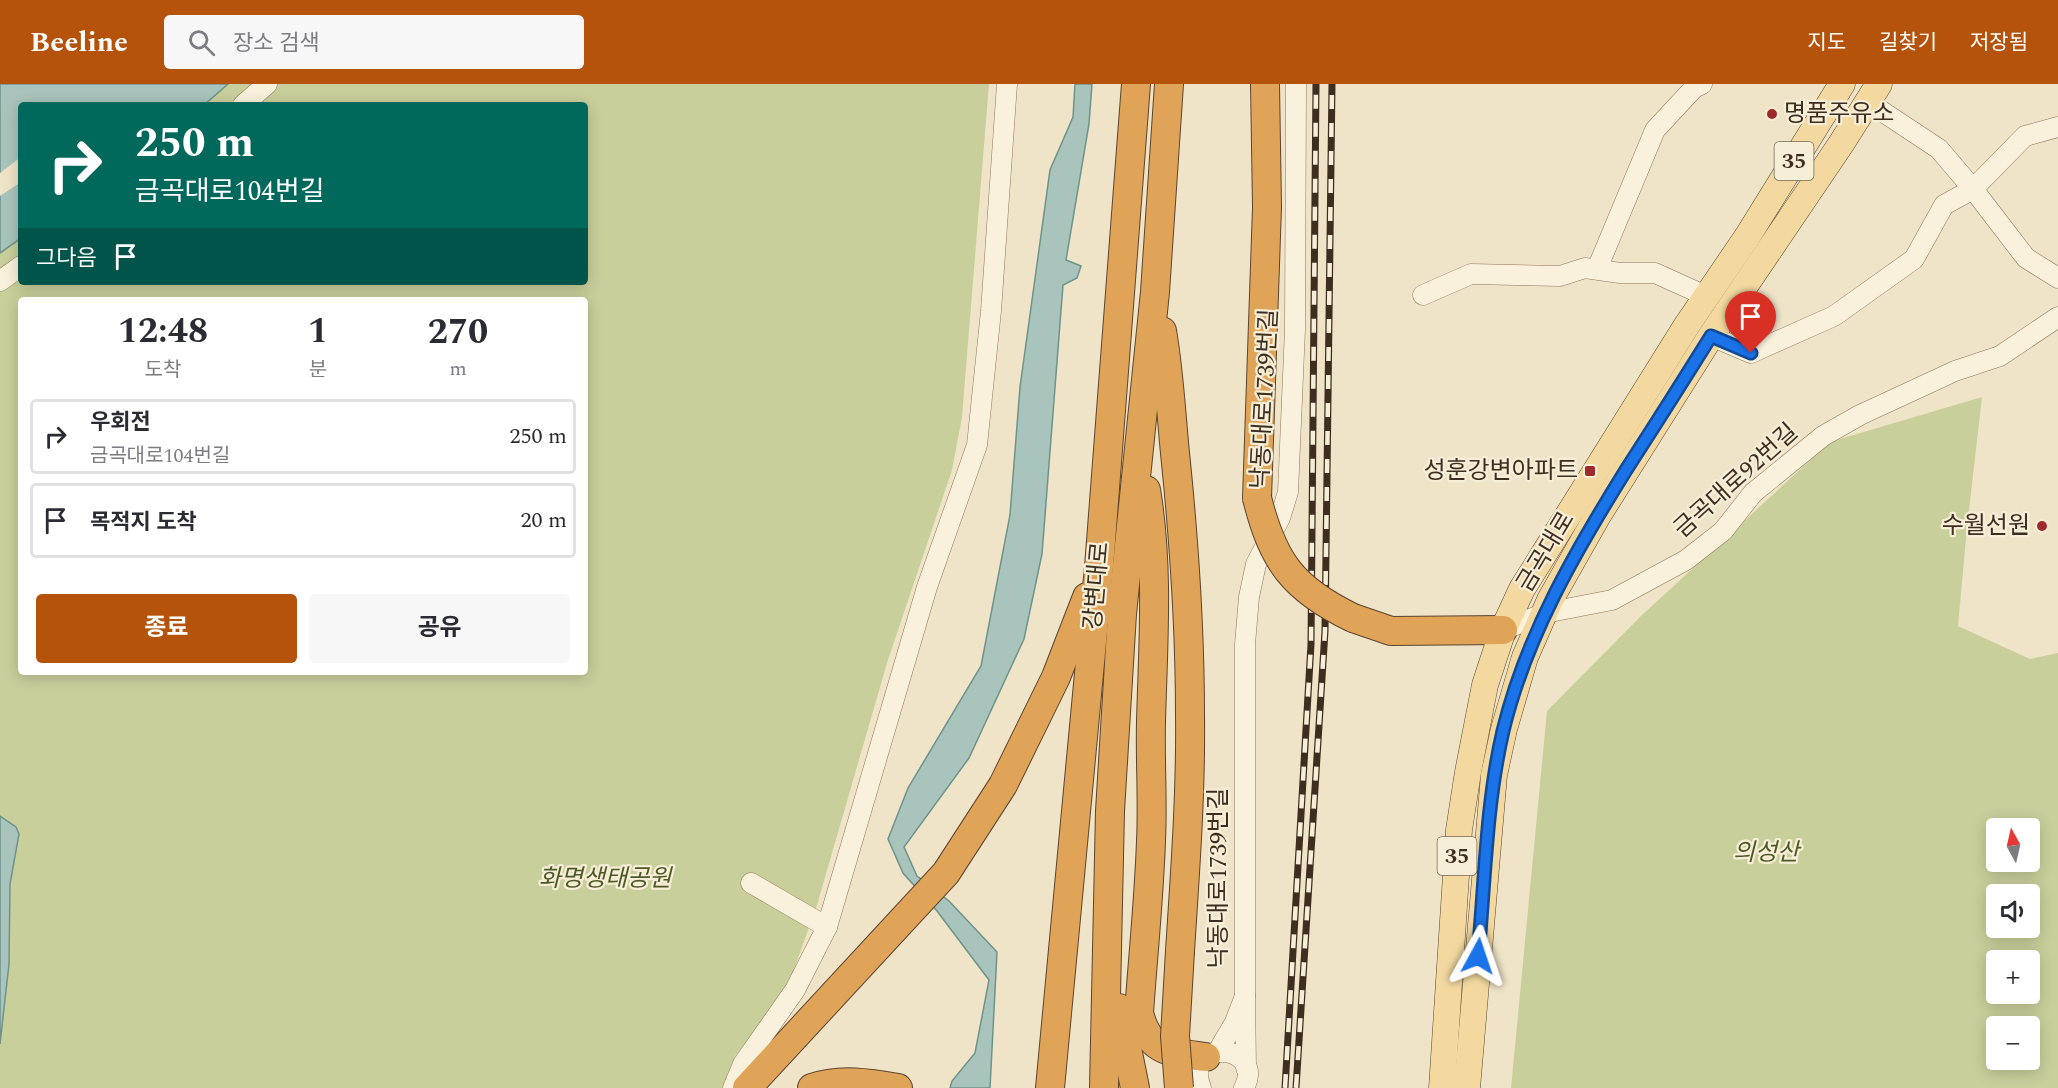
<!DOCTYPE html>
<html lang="ko">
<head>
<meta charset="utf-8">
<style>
	body { margin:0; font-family:Spectral,"Noto Sans KR",serif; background:#f7f7f7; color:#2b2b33; height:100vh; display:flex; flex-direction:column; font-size:22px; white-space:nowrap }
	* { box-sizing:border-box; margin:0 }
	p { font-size:20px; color:#7c7c81 }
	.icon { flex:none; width:33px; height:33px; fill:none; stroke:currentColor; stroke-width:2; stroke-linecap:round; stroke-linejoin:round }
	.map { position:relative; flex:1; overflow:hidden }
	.details { position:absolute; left:18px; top:213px; width:570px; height:378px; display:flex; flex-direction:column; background:#fff; border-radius:6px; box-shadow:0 3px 15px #0003 }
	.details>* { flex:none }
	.hud { position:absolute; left:18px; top:18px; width:570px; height:183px; border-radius:6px; box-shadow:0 3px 15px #0003; background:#00695c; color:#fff; overflow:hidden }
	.needle { width:39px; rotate:352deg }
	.tools { position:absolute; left:1986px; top:734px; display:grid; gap:12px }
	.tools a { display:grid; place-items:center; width:54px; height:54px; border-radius:6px; background:#fff; box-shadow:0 3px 15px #0003; font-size:30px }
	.pin { position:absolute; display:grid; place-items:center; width:51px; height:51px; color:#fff; margin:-62px -26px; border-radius:50% 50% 50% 0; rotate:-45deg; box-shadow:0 0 6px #0007 }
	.pin .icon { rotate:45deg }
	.me { position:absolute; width:66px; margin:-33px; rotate:5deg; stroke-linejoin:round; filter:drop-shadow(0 0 4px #0008) }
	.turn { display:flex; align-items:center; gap:21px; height:126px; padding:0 18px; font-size:27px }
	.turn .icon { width:78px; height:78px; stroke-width:2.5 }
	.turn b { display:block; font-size:42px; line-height:51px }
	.then { display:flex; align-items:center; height:57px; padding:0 18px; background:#0003; gap:12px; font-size:22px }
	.eta { display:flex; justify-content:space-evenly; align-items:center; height:102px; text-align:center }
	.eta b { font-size:36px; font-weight:700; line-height:42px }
	.button { display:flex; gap:12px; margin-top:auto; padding:12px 18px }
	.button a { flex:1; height:69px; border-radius:6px; background:#b45309; color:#fff; font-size:24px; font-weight:700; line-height:69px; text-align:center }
	.button a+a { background:#f7f7f7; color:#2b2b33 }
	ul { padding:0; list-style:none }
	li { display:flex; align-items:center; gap:18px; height:75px; margin:0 12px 9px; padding:0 6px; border:3px solid #e1e1e2; border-radius:6px }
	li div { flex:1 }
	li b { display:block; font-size:22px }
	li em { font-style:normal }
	header { display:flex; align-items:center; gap:36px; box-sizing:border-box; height:84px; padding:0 30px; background:#b45309; color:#fff }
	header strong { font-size:28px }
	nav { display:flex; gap:33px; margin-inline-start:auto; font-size:21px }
	.search { width:420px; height:54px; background:#f7f7f7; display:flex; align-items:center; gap:15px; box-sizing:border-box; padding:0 21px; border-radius:6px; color:#7c7c81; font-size:22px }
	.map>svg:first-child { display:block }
	.green { fill:#c9cf9b; fill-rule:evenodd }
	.water { fill:#a9c4bc; stroke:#6f938a; stroke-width:1.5 }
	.pier { fill:#f0e4c8 }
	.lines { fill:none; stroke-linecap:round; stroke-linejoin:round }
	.minor-casing { stroke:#8d765c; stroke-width:21 }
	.major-casing { stroke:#5b4430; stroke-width:27 }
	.highway-casing { stroke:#5b4430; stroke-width:30 }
	.minor { stroke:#faf1dc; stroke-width:20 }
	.major { stroke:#f3d9a0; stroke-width:26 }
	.highway { stroke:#e0a458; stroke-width:28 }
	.rail-casing { stroke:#3d2e20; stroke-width:7 }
	.rail { stroke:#f7eed8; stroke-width:4.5; stroke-dasharray:14; stroke-linecap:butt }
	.highway-bridge-casing { stroke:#5b4430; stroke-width:30; stroke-linecap:butt }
	.highway-bridge { stroke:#e0a458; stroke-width:28 }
	.route-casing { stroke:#114b97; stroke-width:15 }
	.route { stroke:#1a73e8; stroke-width:10 }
	.poi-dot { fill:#9e2a2b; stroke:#f7eed8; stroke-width:2 }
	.labels { text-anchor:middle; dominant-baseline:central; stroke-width:4.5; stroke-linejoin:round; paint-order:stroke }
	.shield { fill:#f7eed8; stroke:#756857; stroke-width:1.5 }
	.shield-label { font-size:22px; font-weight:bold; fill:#3d2e20 }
	.poi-label { font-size:24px; fill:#3d2e20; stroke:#f7eed8; text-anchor:end }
	.street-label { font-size:24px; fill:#3d2e20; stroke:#f7eed8 }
	.park-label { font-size:24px; font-style:italic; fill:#4d5a26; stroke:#f7eed8 }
</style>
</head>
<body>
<header>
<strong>Beeline</strong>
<div class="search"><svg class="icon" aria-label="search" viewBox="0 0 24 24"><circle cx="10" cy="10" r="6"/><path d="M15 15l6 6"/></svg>장소 검색</div>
<nav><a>지도</a><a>길찾기</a><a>저장됨</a></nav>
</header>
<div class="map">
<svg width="2058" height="1004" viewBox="0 0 2058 1004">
	<rect width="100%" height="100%" fill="#f0e4c8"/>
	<g class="green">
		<path d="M228,0H989L962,333L952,386L887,579L817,821L786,908L735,972L722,1004H0V169L21,154V198H585V21H204ZM21,216H585V588H21Z"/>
		<path d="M1982,313L1967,444L1958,542L2030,575L2058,569V1004H1511L1547,627L1641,532L1830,358ZM1996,744H2030V777H1996ZM1996,810H2030V843H1996ZM1996,876H2030V909H1996ZM1996,942H2030V975H1996Z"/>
	</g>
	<g class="water">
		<path d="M0,0H228L204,21H21V154L0,169Z"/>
		<path d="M1075,0H1092L1089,40L1066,176L1081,182L1077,194L1063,201L1042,470L1024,555L969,674L904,763L917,792L949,817L997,868L990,1004H950L952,997L975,969L989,896L937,827L903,789L888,755L908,704L981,582L1010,431L1020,303L1050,86L1073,33Z"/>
		<path d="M0,732L16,743L19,750L10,800L9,880L0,960Z"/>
	</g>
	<path class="pier" d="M21,73V98L0,112V89Z"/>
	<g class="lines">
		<g class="minor-casing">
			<g id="minor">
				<path d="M1868,18L1939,65L1973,105L2026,174L2058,194"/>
				<path d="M243,21L267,0"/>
				<path d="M1597,185L1655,46L1694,4L1702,0"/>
				<path d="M0,197L21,182"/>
				<path d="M1423,211L1471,190L1560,192L1585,184L1620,189H1655L1706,212"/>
				<path d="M1711,252L1751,269L1834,232L1914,175L1944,121L1973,105L2025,52L2058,43"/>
				<path d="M1503,546L1545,529L1612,516L1686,476L1723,447L1753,409L1823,352L1860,331L1955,287L2000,272L2058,233"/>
				<path d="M751,799L827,843"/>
				<path d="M1245,912V560L1249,513L1256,480L1280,434L1288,408L1295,245L1296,0"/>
				<path d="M1218,967L1235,938L1245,912L1246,984"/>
				<path d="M733,1004L743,980L795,906L827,843L927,503L977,361L991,227L1007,0"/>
				<path d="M1201,1004C1181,952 1267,960 1244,1004"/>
			</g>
		</g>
		<g class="major-casing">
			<g id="major">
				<path d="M1442,1004L1459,746L1468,688L1485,601L1503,546L1522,505L1687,241L1747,153L1842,0"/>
				<path d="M1467,1004L1494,691L1504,645L1525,573L1550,516L1597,433L1711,252L1841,60L1879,0"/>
			</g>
		</g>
		<g class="highway-casing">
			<g id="highway">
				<path d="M1162,247C1169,287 1171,328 1175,369C1184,456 1190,543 1190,632C1191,710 1185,789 1180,867"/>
				<path d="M1146,406C1159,483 1153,561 1151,638C1150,678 1153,717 1151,757C1149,814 1143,872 1139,929C1149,969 1170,968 1206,973"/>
				<path d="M1257,414L1267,123L1265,0"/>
				<path d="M1353,534L1391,547L1503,546"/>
				<path d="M1119,924L1135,1004"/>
				<path d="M747,1004L946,789L1003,701L1056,593L1087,513"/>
				<path d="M812,1004C840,994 870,999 898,1004"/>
				<path d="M1050,1004L1099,483L1136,0"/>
				<path d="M1104,1004L1110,727L1122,530L1155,208L1169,0"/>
			</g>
		</g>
		<use href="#minor" class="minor"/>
		<use href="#major" class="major"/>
		<use href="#highway" class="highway"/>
		<g class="rail-casing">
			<g id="rail">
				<path d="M1285,1004L1311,560L1316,0"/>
				<path d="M1296,1004L1325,547L1332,0"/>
			</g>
		</g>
		<use href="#rail" class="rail"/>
		<g class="highway-bridge-casing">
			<g id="highway-bridge">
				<path d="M1257,414C1273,478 1293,505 1353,534"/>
				<path d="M1179,1004L1175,952L1180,867"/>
			</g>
		</g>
		<use href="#highway-bridge" class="highway-bridge"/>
	</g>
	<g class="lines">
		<g class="route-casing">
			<path id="route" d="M1478,872C1485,797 1486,720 1503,647C1526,552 1575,468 1626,386C1655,341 1683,297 1711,252L1751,269"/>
		</g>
		<use href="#route" class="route"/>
	</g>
	<g class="poi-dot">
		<circle cx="1772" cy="30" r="6"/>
		<rect x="1584" y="381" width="12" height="12" rx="3"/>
		<circle cx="2042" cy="442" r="6"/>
	</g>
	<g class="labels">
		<g class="shield">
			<rect x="1774.5" y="58" width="39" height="38" rx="4.5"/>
			<rect x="1437.5" y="753" width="39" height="38" rx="4.5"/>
		</g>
		<g class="shield-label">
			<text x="1794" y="77">35</text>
			<text x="1457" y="772">35</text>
		</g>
		<g class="poi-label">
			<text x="1784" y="30" text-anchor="start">명품주유소</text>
			<text x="1578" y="387">성훈강변아파트</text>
			<text x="2030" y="442">수월선원</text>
		</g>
		<g class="street-label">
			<text transform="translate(1265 315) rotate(-87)">낙동대로1739번길</text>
			<text transform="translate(1736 397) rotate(-42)">금곡대로92번길</text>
			<text transform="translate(1546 468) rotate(-59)">금곡대로</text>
			<text transform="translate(1097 502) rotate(-85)">강변대로</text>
			<text transform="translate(1219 794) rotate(-90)">낙동대로1739번길</text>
		</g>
		<g class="park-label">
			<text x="1766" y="769">의성산</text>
			<text x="605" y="795">화명생태공원</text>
		</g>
	</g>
</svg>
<div class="tools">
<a><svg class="needle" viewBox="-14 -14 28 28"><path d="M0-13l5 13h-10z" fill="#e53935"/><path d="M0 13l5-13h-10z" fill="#7c7c81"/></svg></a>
<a><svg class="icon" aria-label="sound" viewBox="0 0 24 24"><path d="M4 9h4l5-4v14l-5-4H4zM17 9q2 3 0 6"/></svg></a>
<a>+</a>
<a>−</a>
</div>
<div class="pin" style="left:1751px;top:269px;background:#d93025"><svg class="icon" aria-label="arrive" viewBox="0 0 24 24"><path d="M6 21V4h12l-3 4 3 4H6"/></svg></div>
<svg class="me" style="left:1478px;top:872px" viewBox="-20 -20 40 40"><path d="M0-17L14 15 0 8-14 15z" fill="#1a73e8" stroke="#fff" stroke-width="4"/></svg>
<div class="hud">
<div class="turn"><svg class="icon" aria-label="right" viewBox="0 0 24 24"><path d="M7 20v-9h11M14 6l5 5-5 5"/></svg><div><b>250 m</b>금곡대로104번길</div></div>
<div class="then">그다음<svg class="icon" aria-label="arrive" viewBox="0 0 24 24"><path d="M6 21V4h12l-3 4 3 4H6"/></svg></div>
</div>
<section class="details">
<div class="eta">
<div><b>12:48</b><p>도착</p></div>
<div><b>1</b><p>분</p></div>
<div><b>270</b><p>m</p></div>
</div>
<ul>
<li><svg class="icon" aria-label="right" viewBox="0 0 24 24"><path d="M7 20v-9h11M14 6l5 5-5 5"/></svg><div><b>우회전</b><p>금곡대로104번길</p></div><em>250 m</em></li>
<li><svg class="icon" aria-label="arrive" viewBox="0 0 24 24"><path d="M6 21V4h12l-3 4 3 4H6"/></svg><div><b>목적지 도착</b></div><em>20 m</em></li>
</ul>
<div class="button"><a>종료</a><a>공유</a></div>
</section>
</div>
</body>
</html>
